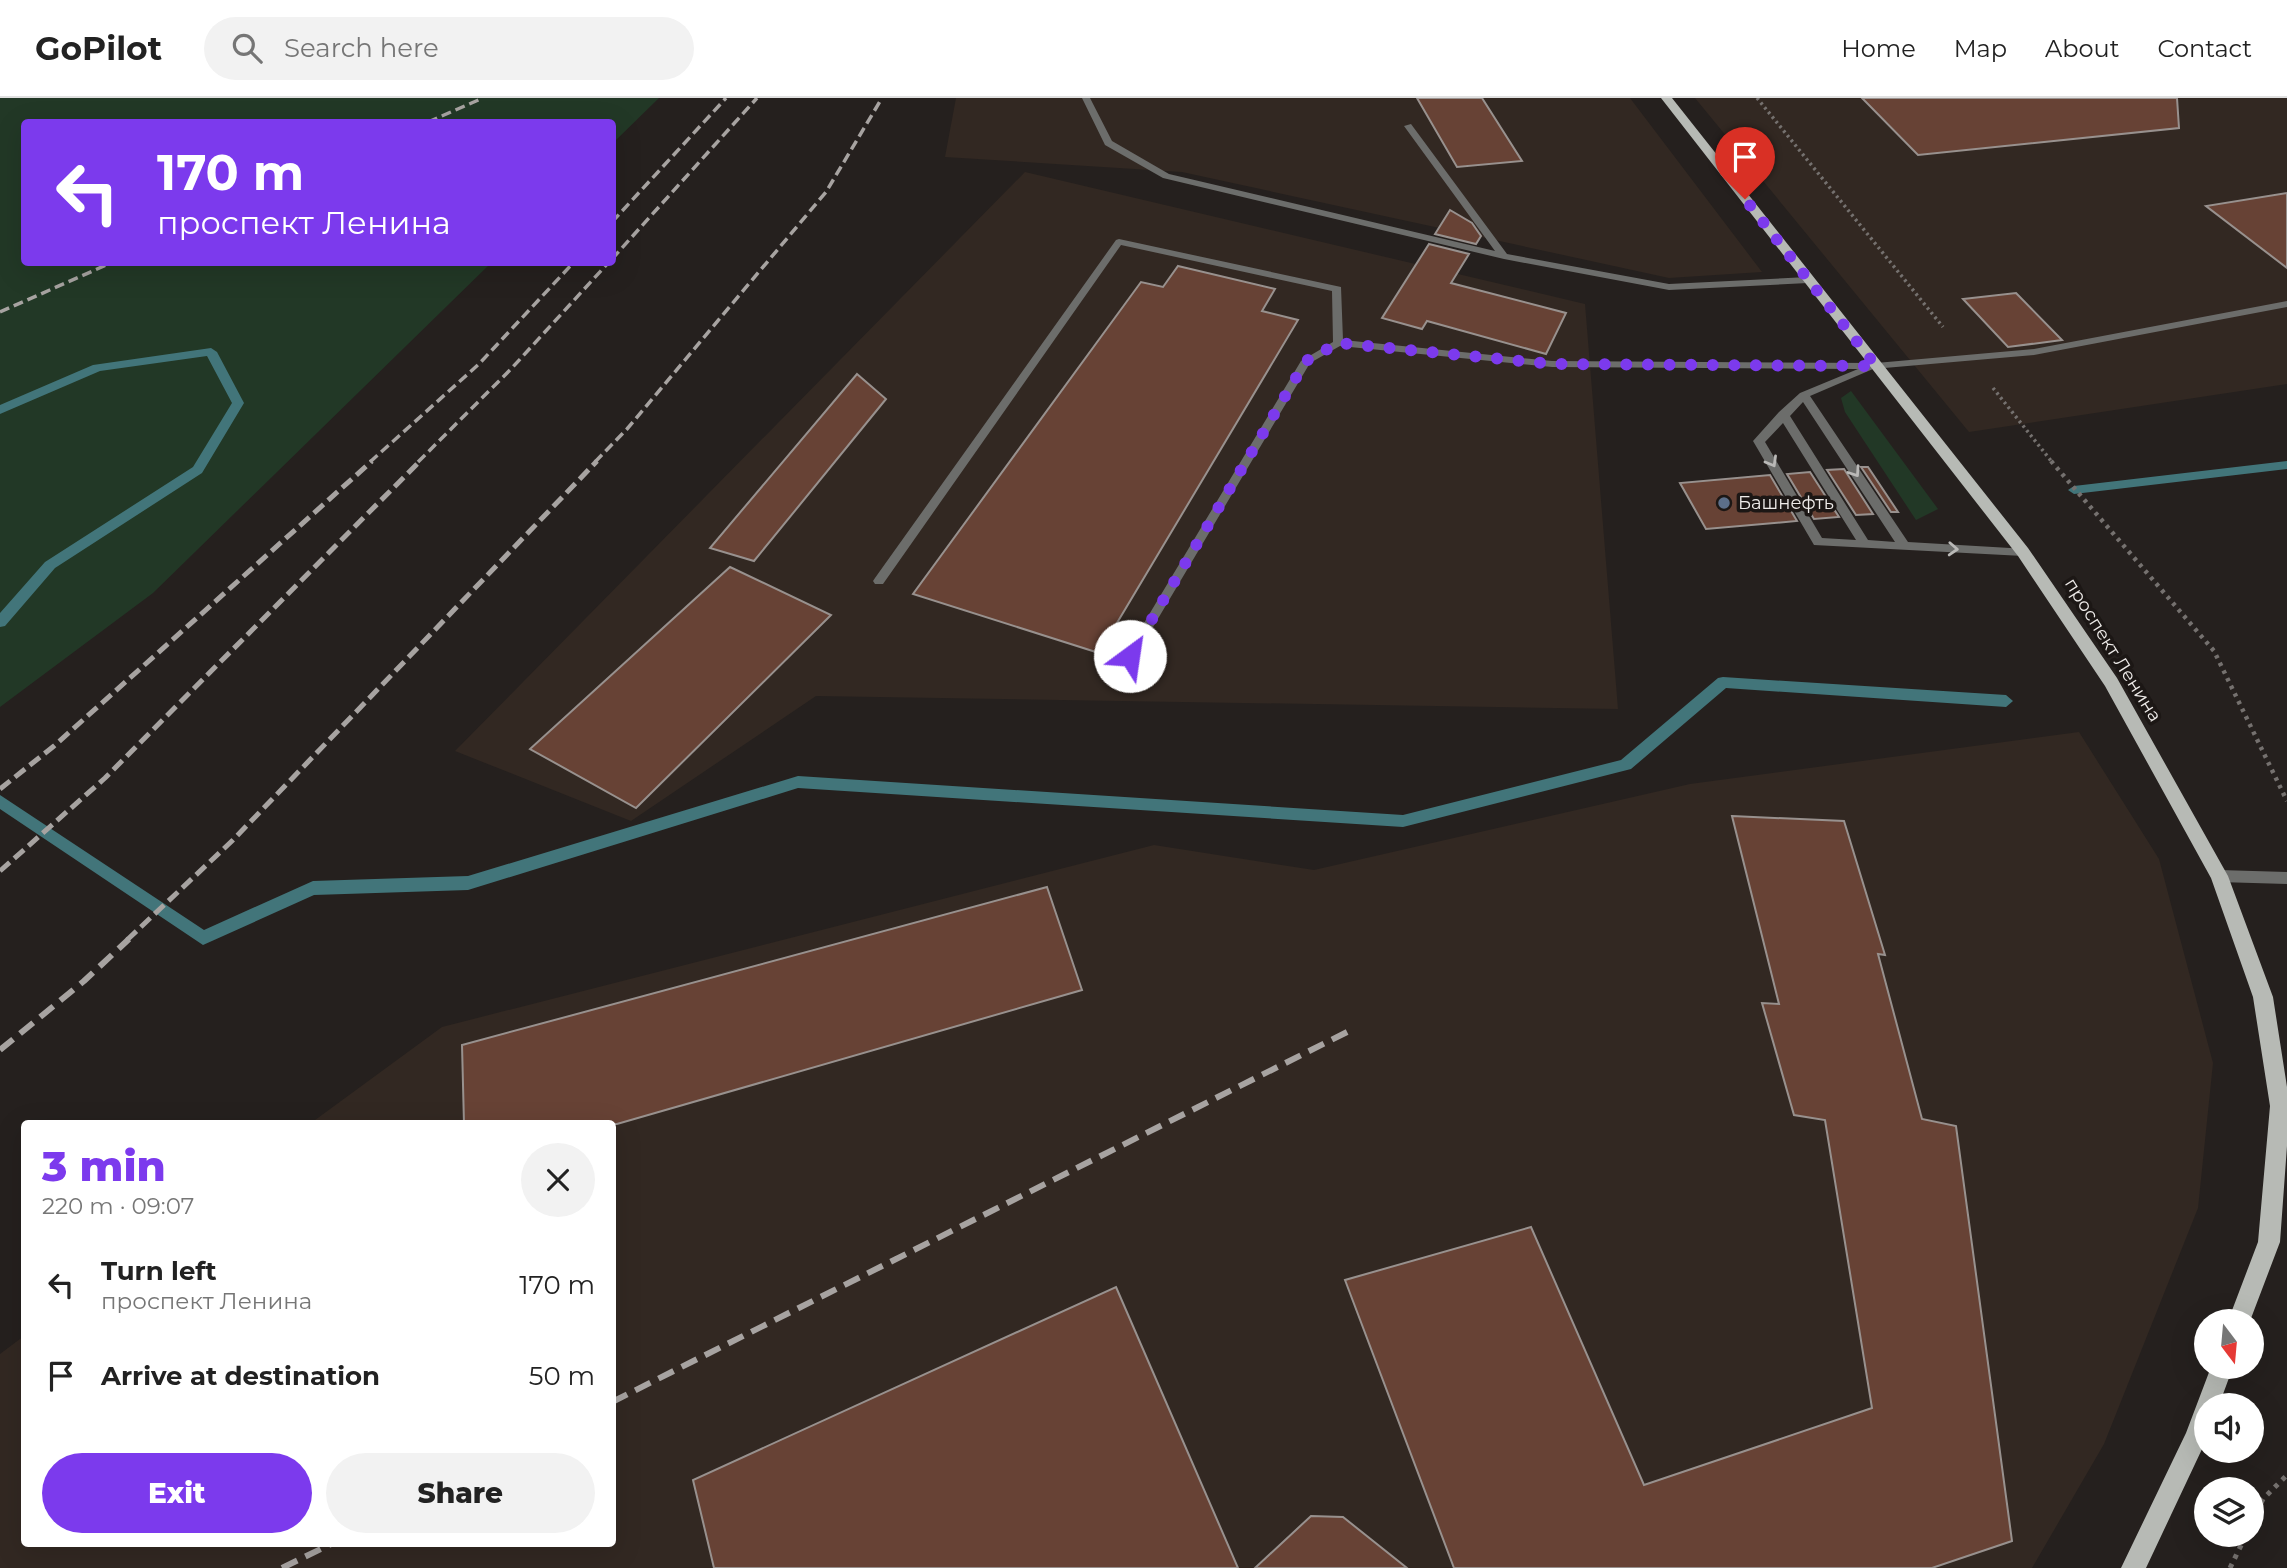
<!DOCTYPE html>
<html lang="en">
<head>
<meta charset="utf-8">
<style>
	body { margin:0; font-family:Montserrat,sans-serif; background:#f2f2f2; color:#222; height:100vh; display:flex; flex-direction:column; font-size:26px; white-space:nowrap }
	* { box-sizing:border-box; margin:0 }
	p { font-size:23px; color:#767676 }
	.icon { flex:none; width:38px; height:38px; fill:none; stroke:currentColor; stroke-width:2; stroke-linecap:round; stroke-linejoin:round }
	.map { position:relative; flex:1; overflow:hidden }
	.panel { position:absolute; left:21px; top:1022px; width:595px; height:427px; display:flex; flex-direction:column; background:#fff; border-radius:7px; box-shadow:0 7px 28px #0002 }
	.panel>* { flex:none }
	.hud { position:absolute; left:21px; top:21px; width:595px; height:147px; border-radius:7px; box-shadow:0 7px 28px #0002; background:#7c3aed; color:#fff; overflow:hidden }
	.needle { width:46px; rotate:164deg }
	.fabs { position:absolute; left:2194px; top:1211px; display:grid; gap:14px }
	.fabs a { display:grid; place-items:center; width:70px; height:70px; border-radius:50%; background:#fff; box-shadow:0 7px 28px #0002; font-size:35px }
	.pin { position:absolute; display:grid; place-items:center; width:60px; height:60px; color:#fff; margin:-72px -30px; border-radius:50% 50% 50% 0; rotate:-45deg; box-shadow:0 0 7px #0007 }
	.pin .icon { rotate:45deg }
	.me { position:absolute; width:77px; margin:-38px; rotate:31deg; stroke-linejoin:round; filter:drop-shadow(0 0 5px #0008) }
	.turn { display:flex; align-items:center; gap:24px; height:147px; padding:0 21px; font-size:32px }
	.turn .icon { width:91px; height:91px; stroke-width:2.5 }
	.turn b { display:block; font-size:49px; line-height:60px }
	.round { display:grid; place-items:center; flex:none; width:74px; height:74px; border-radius:37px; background:#f2f2f2 }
	.head { display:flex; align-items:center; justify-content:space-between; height:119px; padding:0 21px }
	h1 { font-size:42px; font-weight:800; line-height:52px; color:#7c3aed }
	.button { display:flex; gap:14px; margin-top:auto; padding:14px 21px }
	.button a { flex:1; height:80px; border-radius:42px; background:#7c3aed; color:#fff; font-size:28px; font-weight:800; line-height:80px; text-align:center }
	.button a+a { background:#f2f2f2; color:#222 }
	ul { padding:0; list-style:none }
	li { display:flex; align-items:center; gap:21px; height:91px; padding:0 21px }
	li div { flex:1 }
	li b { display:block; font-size:26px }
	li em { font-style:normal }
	header { display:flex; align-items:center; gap:42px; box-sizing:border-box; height:98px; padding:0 35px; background:#fff; border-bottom:2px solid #e0e0e0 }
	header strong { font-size:33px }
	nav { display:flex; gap:38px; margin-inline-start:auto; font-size:24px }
	.search { width:490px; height:63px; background:#f2f2f2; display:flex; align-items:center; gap:18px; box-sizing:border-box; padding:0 24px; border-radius:38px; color:#767676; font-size:26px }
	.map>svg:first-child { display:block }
	.built { fill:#322822 }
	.green { fill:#223826 }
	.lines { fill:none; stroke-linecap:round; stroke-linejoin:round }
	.stream { fill:#42757a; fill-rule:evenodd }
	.building { fill:#674235; stroke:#98918e; stroke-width:2 }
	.path-far2 { stroke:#75716f; stroke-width:3.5; stroke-dasharray:2.5 3.5; stroke-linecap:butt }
	.path-far1 { stroke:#75716f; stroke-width:4.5; stroke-dasharray:3.5 5; stroke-linecap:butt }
	.path { stroke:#75716f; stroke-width:5; stroke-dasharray:4.5 6; stroke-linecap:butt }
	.service { fill:#6c6d6b; fill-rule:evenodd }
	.primary { fill:#b7bab5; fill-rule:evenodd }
	.rail-far2 { stroke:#a7a3a1; stroke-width:3.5; stroke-dasharray:10 5; stroke-linecap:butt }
	.rail-far1 { stroke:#a7a3a1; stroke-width:5; stroke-dasharray:13 6; stroke-linecap:butt }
	.rail { stroke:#a7a3a1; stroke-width:6; stroke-dasharray:17 9; stroke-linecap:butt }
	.oneway { stroke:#bab9b7 }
	.route { stroke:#7c3aed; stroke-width:12; stroke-dasharray:0 21.6 }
	.service-dot { fill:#5c6f8a; stroke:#1c1715; stroke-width:2.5 }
	.labels { text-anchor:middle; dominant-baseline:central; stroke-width:7; stroke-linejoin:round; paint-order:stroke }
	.poi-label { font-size:18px; fill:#eeebe9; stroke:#1c1715; text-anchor:start }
	.street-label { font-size:18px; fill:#eeebe9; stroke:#1c1715 }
</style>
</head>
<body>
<header>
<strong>GoPilot</strong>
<div class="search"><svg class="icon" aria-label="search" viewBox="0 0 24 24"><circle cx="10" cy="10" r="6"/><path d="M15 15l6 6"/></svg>Search here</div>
<nav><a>Home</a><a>Map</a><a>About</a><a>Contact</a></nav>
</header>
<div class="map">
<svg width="2287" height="1470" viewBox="0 0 2287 1470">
	<rect width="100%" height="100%" fill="#25201e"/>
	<g class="built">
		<path d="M956,0H1630L1762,174L1669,180L1182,74L945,59Z"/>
		<path d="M1695,0H2287V286L1969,334Z"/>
		<path d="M1025,74L1585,206L1618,611L816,598L631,723L455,653Z"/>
		<path d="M2079,634L2159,761L2213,965L2198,1110L2104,1346L2032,1470H0V1256L24,1238V1446H612V1026L311,1025L442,929L1154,747L1314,772L1690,686Z"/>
	</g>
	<g class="green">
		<path d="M0,0H659L613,45L612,24H24V164L491,165L153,495L0,609Z"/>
		<path d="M1851,293L1938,411L1916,422L1845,314L1841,300Z"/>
	</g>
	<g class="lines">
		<g class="stream">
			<path d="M211,250L217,254L244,305L202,375L55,470L5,528L0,529V515L45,464L193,369L232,305L207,258L100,273L0,316V307L93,267Z"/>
			<path d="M2287,363V371L2074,396L2068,392L2074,388Z"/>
			<path d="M1723,579L2006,597L2013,603L2006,609L1726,590L1631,671L1403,729L798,690L468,792L314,797L203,847L0,711V697L204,832L313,783L468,778L798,678L1403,717L1621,662L1718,580Z"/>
		</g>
	</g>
	<g class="building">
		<path d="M1417,0H1482L1522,63L1457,69Z"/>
		<path d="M1862,0H2177L2179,30L1918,57Z"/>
		<path d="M2287,95V170L2206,108Z"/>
		<path d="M1450,112L1472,125L1481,138L1476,146L1435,136Z"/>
		<path d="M1429,146L1469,156L1451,185L1566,215L1546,256L1427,223L1422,231L1382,220Z"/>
		<path d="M1178,168L1275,191L1262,213L1298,222L1099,555L913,496L1141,184L1163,189Z"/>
		<path d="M2016,195L2062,242L2008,249L1963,201Z"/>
		<path d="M857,276L886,301L754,463L710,450Z"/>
		<path d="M1861,369H1868L1898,414H1891Z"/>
		<path d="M1844,371L1873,416L1856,417L1827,372Z"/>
		<path d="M1810,374L1839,419L1814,421L1787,376Z"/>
		<path d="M1770,377L1797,423L1706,431L1680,385Z"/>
		<path d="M730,469L831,517L636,710L530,651Z"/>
		<path d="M1732,718L1844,723L1885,857L1878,856L1922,1021L1956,1028L2012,1443L1932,1470H1454L1345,1182L1531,1129L1644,1387L1872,1310L1825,1022L1794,1017L1762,905L1779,906Z"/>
		<path d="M1047,789L1082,892L617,1026H464L462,947Z"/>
		<path d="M1116,1189L1238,1470H714L693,1382Z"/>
		<path d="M1311,1418L1343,1419L1407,1470H1255Z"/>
	</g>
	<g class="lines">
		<g class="path-far2">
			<path d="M1757,0L1943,229"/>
			<path d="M1993,290L2052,364"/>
		</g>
		<path class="path-far1" d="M2051,363L2214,553L2287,703"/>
		<g class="path">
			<path d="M2252,1424L2263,1401L2287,1377"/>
			<path d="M2230,1470L2246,1437"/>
		</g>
		<g class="service">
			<path d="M1082,0H1090L1112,43L1169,76L1495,153L1404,28L1411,26L1507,156L1669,186L1808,179L1813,182L1808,185L1669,192L1504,161L1163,80L1105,47Z"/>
			<path d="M1119,141L1341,189L1343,242L1552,263L1876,265L2034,251L2287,203V209L2034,257L1873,271L1810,298L1908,444L2027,451V457L2023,458L1814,447L1753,343L1779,314L1800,295L1858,271L1552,269L1340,248L1310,265L1134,561L1130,563L1124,558L1126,555L1301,263L1333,244L1332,193L1121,147L883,486H875L873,483L875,480L1116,142ZM1803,304L1895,444L1868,442L1790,318ZM1783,325L1856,442L1822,440L1765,344Z"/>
			<path d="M2219,772L2287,774V786L2219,784L2214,782L2212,778L2214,774Z"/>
		</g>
		<g class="primary">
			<path d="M1661,0H1672L2028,450L2117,580L2228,778L2273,899L2287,989V1048L2280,1144L2250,1223H2228L2258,1144L2270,1008L2253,899L2211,780L2105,588L2018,458Z"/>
			<path d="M2211,1269H2233L2219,1307H2207V1340L2203,1349L2146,1470H2121L2186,1335Z"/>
		</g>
		<g class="rail-far2">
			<path d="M428,24L483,0"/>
			<path d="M612,124L726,0"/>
			<path d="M612,161L757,0"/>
			<path d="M0,214L113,164"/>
			<path d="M370,364L479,266L574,164"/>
			<path d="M418,364L511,271L609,164"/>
			<path d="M595,364L627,331L826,94L882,0"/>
		</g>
		<g class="rail-far1">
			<path d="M0,691L54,648L372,363"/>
			<path d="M0,773L105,680L420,363"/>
			<path d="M127,842L233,742L597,363"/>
		</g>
		<g class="rail">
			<path d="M0,952L84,883L129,841"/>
			<path d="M612,1304L1349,933"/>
			<path d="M282,1470L331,1446"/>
		</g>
	</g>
	<defs><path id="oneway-chevron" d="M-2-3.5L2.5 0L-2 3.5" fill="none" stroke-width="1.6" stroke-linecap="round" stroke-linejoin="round" transform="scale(1.75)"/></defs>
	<g class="oneway">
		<use href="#oneway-chevron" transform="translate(1772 364) rotate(60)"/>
		<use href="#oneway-chevron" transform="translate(1855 374) rotate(56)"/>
		<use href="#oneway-chevron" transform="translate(1953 451) rotate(3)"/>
	</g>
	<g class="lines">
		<path class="route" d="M1130,558L1306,263L1338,245L1552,266L1876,268L1745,101"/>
	</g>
	<circle class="service-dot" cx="1724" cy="405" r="7"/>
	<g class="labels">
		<g class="poi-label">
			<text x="1738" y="405">Башнефть</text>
		</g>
		<g class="street-label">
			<text transform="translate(2113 552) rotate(58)">проспект Ленина</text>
		</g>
	</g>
</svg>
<div class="fabs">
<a><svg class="needle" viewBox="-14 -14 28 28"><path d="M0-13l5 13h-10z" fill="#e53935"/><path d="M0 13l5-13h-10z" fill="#767676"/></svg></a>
<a><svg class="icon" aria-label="sound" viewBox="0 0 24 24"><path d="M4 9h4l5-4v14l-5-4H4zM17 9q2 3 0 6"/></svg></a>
<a><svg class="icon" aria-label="layers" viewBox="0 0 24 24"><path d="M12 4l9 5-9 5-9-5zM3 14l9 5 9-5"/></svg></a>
</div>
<div class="pin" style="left:1745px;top:101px;background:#d93025"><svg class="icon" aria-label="arrive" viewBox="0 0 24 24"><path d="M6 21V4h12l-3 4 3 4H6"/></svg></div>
<svg class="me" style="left:1130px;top:558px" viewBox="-20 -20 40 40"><circle r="19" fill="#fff"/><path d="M0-13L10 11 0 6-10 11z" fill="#7c3aed"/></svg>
<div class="hud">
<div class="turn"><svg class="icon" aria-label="left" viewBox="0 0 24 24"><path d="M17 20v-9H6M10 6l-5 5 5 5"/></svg><div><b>170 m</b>проспект Ленина</div></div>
</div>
<section class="panel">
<div class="head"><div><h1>3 min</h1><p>220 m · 09:07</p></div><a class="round"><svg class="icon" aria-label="close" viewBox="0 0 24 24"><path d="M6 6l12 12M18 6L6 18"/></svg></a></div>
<ul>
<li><svg class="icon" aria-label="left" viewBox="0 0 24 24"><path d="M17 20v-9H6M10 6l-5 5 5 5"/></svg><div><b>Turn left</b><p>проспект Ленина</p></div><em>170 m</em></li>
<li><svg class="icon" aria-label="arrive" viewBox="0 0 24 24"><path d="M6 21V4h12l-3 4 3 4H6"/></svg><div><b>Arrive at destination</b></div><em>50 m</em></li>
</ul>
<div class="button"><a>Exit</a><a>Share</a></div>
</section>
</div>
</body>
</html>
